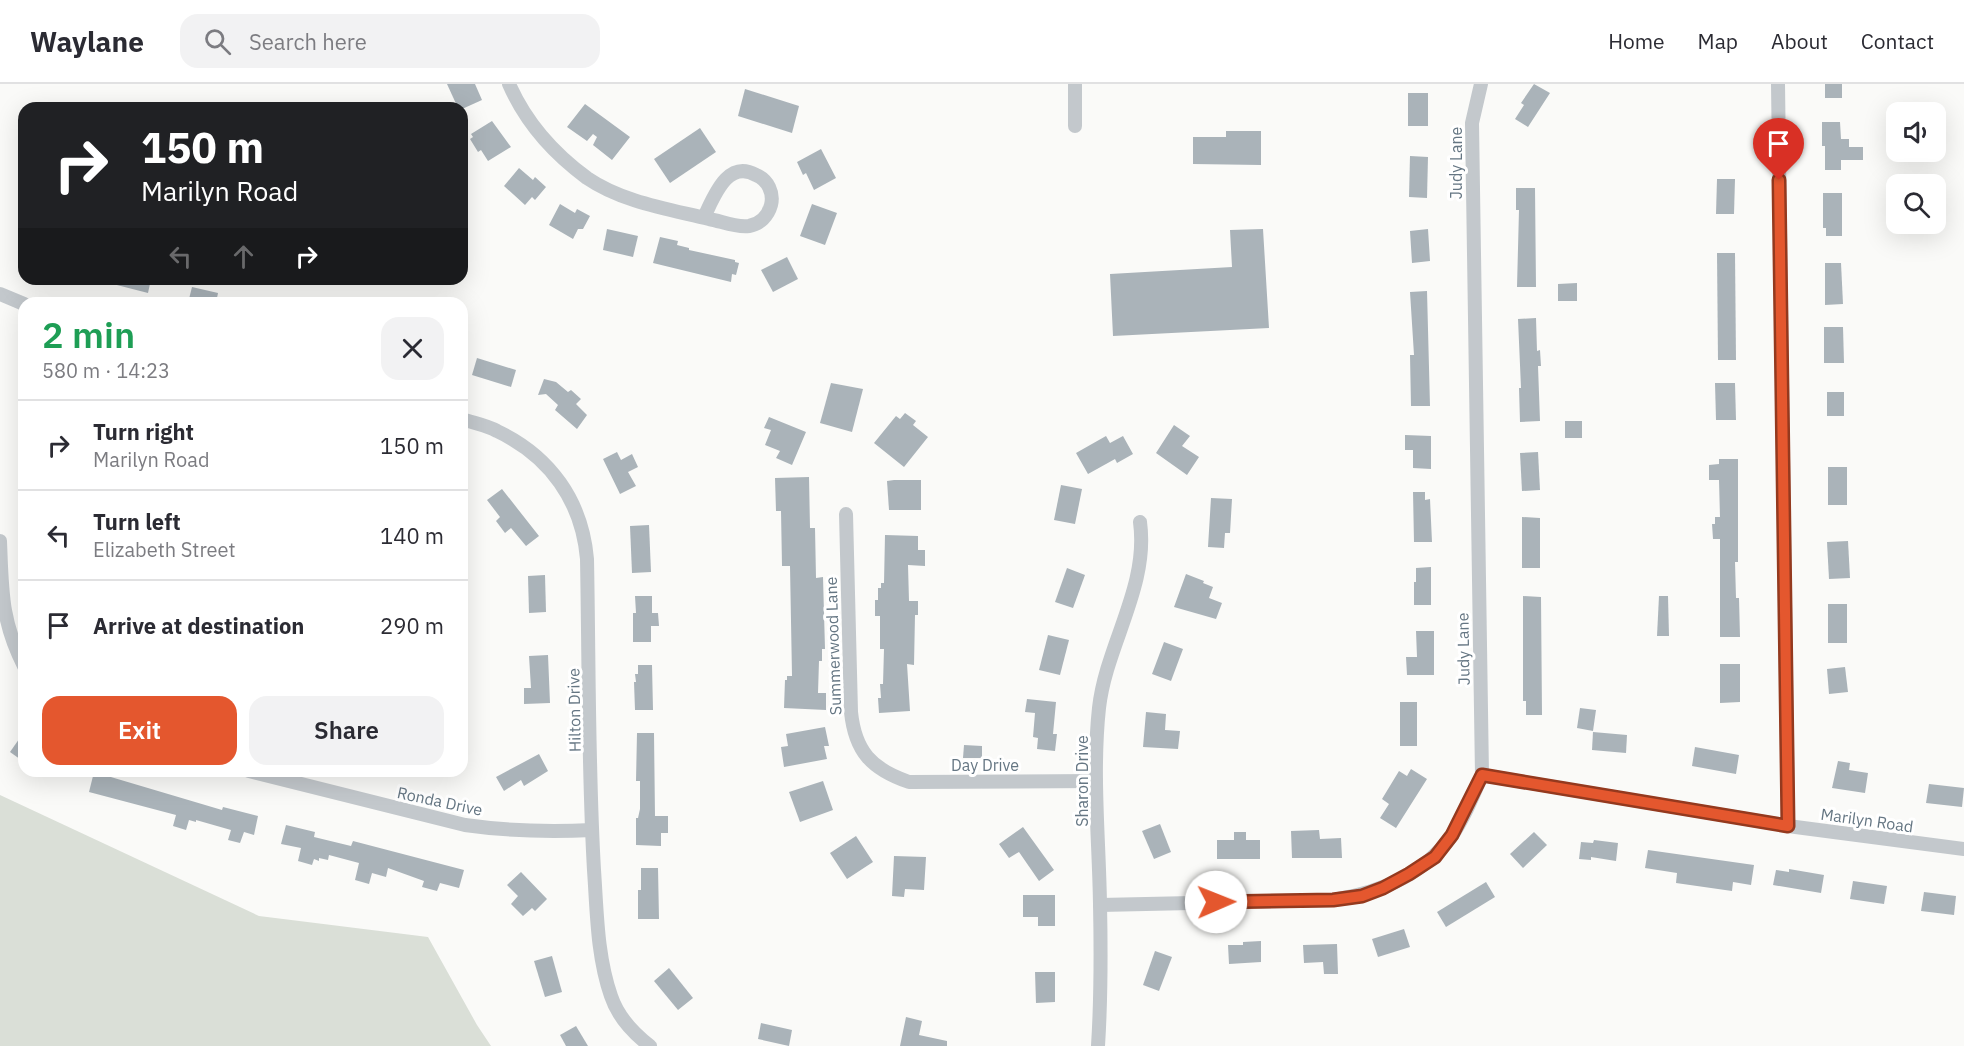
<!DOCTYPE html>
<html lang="en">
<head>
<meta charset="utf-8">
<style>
	body { margin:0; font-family:"IBM Plex Sans",sans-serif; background:#f2f2f3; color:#2b2b33; height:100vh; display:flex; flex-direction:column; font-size:22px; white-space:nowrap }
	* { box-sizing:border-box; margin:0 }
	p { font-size:20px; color:#7c7c81 }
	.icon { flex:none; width:33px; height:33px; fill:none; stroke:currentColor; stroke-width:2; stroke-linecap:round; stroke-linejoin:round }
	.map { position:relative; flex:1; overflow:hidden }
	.panel { position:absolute; left:18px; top:213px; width:450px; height:480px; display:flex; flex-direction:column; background:#fff; border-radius:18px; box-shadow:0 6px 24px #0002 }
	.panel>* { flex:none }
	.top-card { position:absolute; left:18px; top:18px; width:450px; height:183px; border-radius:18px; box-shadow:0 6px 24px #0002; background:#202124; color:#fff; overflow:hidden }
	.tools { position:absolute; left:1886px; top:18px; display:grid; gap:12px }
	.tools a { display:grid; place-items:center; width:60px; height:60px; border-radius:12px; background:#fff; box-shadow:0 6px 24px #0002; font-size:30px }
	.pin { position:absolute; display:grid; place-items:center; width:51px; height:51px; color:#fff; margin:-62px -26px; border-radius:50% 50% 50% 0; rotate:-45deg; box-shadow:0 0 6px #0007 }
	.pin .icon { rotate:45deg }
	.me { position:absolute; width:66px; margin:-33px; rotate:89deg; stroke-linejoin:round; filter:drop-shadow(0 0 4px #0008) }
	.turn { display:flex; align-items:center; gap:21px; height:126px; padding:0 24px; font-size:27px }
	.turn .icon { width:78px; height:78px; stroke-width:2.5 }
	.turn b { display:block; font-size:42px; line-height:51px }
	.lanes { display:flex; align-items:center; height:57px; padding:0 24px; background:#0003; justify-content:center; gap:30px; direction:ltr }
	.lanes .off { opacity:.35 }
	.round { display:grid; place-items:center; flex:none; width:63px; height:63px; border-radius:18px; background:#f2f2f3 }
	.summary { display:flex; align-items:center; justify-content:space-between; height:102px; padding:0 24px }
	h1 { font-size:36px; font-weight:600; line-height:45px; color:#1e9e55 }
	.cta { display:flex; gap:12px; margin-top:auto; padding:12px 24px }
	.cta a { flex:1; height:69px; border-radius:18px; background:#e4572e; color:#fff; font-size:24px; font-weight:600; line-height:69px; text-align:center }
	.cta a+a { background:#f2f2f3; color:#2b2b33 }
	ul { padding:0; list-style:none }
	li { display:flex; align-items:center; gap:18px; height:90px; padding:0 24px; border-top:2px solid #e1e1e2 }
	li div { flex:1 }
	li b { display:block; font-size:22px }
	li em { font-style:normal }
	header { display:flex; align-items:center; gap:36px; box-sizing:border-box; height:84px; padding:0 30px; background:#fff; border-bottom:2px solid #e1e1e2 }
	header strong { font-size:28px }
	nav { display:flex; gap:33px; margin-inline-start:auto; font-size:21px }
	.search { width:420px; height:54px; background:#f2f2f3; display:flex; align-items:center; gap:15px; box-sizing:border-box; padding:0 21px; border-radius:18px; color:#7c7c81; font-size:22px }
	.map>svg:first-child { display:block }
	.green { fill:#dadfd7 }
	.building { fill:#aab3b9 }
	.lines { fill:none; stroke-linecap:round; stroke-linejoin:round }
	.minor { stroke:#c3c8cc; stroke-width:14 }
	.route-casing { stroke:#94391e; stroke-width:15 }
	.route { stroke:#e4572e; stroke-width:10 }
	.labels { text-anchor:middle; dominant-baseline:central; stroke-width:6; stroke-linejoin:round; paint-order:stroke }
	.street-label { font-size:16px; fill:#657683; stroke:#fff }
</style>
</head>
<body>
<header>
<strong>Waylane</strong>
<div class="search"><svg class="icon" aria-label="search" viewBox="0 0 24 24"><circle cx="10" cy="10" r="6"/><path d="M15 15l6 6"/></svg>Search here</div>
<nav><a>Home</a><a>Map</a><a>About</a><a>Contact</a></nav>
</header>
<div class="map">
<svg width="1964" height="962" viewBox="0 0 1964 962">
	<rect width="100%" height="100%" fill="#fafaf8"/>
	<path class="green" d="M0,711L259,832L428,853L477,941L491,962H0Z"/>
	<g class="building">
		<path d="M447,0H475L482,16L462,25L458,24Z"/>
		<path d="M1534,0L1550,9L1528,43L1515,35L1524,21L1521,19Z"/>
		<rect x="1825" y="0" width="17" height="14"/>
		<path d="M745,5L799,22L792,49L738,32Z"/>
		<rect x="1408" y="9" width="20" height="33"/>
		<path d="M585,20L630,53L612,76L593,61L597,53L593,50L587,57L567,43Z"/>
		<path d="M492,37L511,63L488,77L481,66L478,68L470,55L473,53L471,50Z"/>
		<path d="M1822,38H1840L1841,55H1849V63H1863V76H1841V86H1825V62H1822Z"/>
		<path d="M700,44L716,68L670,99L654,75Z"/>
		<path d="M1226,47H1261V81L1193,80V53H1226Z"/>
		<path d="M821,65L836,94L814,106L806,89L803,91L797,78Z"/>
		<path d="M1410,72L1428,73L1427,114L1409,113Z"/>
		<path d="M519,84L533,96L535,93L546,103L535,116L532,113L525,121L504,102Z"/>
		<path d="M1717,95H1735L1734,130H1716Z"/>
		<path d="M1516,104H1535L1536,203H1517L1519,126H1516Z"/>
		<path d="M1823,109H1842V152H1826V144H1823Z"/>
		<path d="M560,120L575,129L577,125L590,132L583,145H578L573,155L549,141Z"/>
		<path d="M812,120L837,129L825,161L800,152Z"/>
		<path d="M607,145L638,152L633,173L603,166Z"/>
		<path d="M1263,145L1269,244L1113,252L1110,190L1232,183L1230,146Z"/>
		<path d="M1428,145L1430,177L1412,179L1410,147Z"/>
		<path d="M660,153L678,157L677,161L689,164V166L735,176V178L739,179L736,191L732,190L731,198L653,179Z"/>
		<path d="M1717,169H1735L1736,276H1718Z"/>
		<path d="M787,173L798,195L773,208L761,186Z"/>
		<path d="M1825,179H1841L1843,220L1825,221Z"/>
		<path d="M110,195H151L148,209L109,199Z"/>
		<path d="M1577,199V217H1558V200Z"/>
		<path d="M192,203L218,209L216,219H188Z"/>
		<path d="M1427,207L1430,322H1411L1410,271H1414L1410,208Z"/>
		<path d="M1536,234L1537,267L1540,266L1541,282H1538L1540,337L1520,338L1519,304H1521L1518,235Z"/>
		<path d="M1824,243H1843L1844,279H1824Z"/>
		<path d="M477,274L516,286L511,303L472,291Z"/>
		<path d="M544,295L556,298L568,308L571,306L581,315L576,320L587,331L577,345L555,326L558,321L546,310L538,311Z"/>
		<path d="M831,299L863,305L852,348L820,339Z"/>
		<path d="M1715,299H1735L1736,336H1716Z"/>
		<rect x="1827" y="308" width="17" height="24"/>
		<path d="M905,329L916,337L913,341L928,353L904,383L874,359L896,332L900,335Z"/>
		<path d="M769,333L806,348L792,381L776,374L780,367L765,361L771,346L764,344Z"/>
		<rect x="1565" y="337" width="17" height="17"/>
		<path d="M1174,341L1190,352L1182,362L1199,373L1187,391L1156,369Z"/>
		<path d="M1405,351L1431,352V385L1413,384V366H1405Z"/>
		<path d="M1106,352L1110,359L1123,352L1133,370L1117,379L1115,375L1088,390L1076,369Z"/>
		<path d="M617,368L621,376L632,370L638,383L628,388L636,402L620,410L603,375Z"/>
		<path d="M1538,368L1540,406L1522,407L1520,369Z"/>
		<path d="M1719,375H1738V478H1735L1736,514H1739L1740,553H1720V455H1713L1712,440H1715V433H1720L1719,396H1709V381L1719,380Z"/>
		<rect x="1828" y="383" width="19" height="38"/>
		<path d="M809,393L810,444H815L816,494L823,493L825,565H822V577H819L818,609H826V626L784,624L785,596H787V592H792L790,482H782L781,427H776L775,394Z"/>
		<path d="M894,396H921V426H889L887,397Z"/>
		<path d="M1061,401L1082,405L1075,440L1054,436Z"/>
		<path d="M502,405L539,452L526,462L511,444L505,449L496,437L500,433L487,416Z"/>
		<path d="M1413,408H1425V416L1430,415L1432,458H1414Z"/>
		<path d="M1211,414L1232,415L1230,449H1225L1224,464L1208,463Z"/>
		<path d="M1522,433L1540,434V484H1522Z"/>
		<path d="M649,441L651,488L632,489L630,442Z"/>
		<path d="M885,451L918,452V466H925V482L908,481L909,517H918V531H915L914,581L907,580L910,627L879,629L878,614H881L880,600H883L884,565H880V532H875V516H878V504H881V499H884Z"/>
		<path d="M1848,457L1850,494L1829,495L1827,458Z"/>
		<path d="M1431,483V521H1414V498H1416V484Z"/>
		<path d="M1067,484L1085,491L1073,524L1055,518Z"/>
		<path d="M1186,490L1204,497L1203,499L1213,503L1209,514L1222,519L1216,535L1174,523Z"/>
		<path d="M545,491L546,528L529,529L528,492Z"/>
		<path d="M635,512H652V529H658L659,542H651V558H633V529H636Z"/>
		<path d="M1523,512L1541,513L1542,631H1526V617H1523Z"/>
		<path d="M1659,512H1668L1669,552H1657Z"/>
		<rect x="1828" y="520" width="19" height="39"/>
		<path d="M1416,547H1434V591H1407L1406,573H1417Z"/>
		<path d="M1048,551L1069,556L1060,591L1039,586Z"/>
		<path d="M1164,558L1183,565L1171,597L1152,590Z"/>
		<path d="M548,571L550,619L524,620V604H531L529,572Z"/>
		<path d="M1720,580H1740V618L1720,619Z"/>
		<path d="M638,581H652L653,626H635L634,598H636L635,590H638Z"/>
		<path d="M1845,583L1848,608L1829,610L1827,585Z"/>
		<path d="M1027,615L1056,618L1053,650H1057L1055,667L1037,665L1038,654L1033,653L1035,629L1025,628Z"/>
		<rect x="1400" y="618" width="17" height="44"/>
		<path d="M1580,624L1596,626L1593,647L1577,644Z"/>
		<path d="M1146,628L1166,630L1165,646L1180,647L1178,665L1143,663Z"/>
		<path d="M825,643L829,662H824L827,675L784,683L781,663L788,662L786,650Z"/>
		<path d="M24,648V678L10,668Z"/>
		<path d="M1593,648L1627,651L1626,669L1592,666Z"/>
		<path d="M637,649H654L655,732H668V749H661V762L636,761V734H638L640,725V697H636Z"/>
		<path d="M964,661L982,662V674H963Z"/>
		<path d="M1695,663L1739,671L1736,690L1692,682Z"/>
		<path d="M539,670L548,687L524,702L521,696L504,707L496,693Z"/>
		<path d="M1838,677L1850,679L1849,686L1868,689L1865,709L1832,704Z"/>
		<path d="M1411,685L1427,695L1396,744L1380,734L1389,720L1382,715L1399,687L1407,692Z"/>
		<path d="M94,688L222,726L223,723L258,732L254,751L244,748L240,759L228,756L231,746L196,736V738L189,736L186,746L173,742L176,731L89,708Z"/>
		<path d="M823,697L833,726L800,738L789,708Z"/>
		<path d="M1929,700L1964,704L1962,723L1926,719Z"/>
		<path d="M1160,740L1171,768L1154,775L1142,747Z"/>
		<path d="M286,741L315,748L314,753L351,762L353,757L464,786L459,804L440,799L437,807L422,803L424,797L388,784L386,793L372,789L369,800L355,796L359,779L329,771L328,776L319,774V777L314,775L312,781L298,777L301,764L281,760Z"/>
		<path d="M1023,743L1054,786L1039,797L1019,768L1009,774L999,760Z"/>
		<path d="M1319,746L1320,755L1341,754L1342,774H1292L1291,747Z"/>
		<path d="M1234,748H1246V756H1260V775H1217V756H1234Z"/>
		<path d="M1534,748L1547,761L1523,784L1510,770Z"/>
		<path d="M856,752L873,778L847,795L830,769Z"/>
		<path d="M1594,756L1618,759L1616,777L1591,773V776L1579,775L1581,758L1593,759Z"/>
		<path d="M1648,766L1754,781L1751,801L1733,798L1732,807L1676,799L1677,789L1645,784Z"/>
		<path d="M894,772L926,773L924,806L905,805L904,813L892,812Z"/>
		<path d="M641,784H658L659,835H638V806H641Z"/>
		<path d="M1789,785L1824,791L1821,809L1773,801L1776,786L1789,788Z"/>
		<path d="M521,788L547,815L535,827L532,824L523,832L511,820L518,812L507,801Z"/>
		<path d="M1853,797L1887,802L1884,820L1850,815Z"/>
		<path d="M1486,798L1495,813L1446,843L1437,828Z"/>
		<path d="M1924,808L1956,812L1954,831L1921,827Z"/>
		<path d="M1023,811H1055V842H1038V833H1023Z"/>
		<path d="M1404,845L1410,863L1378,873L1372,855Z"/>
		<path d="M1261,857V878L1229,880L1228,861H1243V858Z"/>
		<path d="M1337,860L1338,890H1324L1323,878L1304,879L1303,861Z"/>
		<path d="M1155,867L1172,873L1159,907L1143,901Z"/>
		<path d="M552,872L562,908L545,913L534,877Z"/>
		<path d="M669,884L693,914L678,926L654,897Z"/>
		<path d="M1035,888H1055V918L1036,919Z"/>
		<path d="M906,933L922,937L919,951L947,957V962H900Z"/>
		<path d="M761,939L792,946L789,962L758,955Z"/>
		<path d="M576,942L588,962H566L560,951Z"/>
	</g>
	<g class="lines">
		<g class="minor">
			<path d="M509,0C526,39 553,69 587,94C622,118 668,125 709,135C721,137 736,144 749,142C760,140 768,132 771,121C774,109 768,96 756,91C727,75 714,113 704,133"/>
			<path d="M1075,0V42"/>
			<path d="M1778,0L1788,742"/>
			<path d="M0,210L24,220"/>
			<path d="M462,335C473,339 486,341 497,347C550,372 582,417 587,475C589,579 588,683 594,786C597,828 597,872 611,912C618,933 633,949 650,962"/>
			<path d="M846,430L851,628C855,667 871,685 909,698L1096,697"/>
			<path d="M0,457C2,506 1,537 24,582"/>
			<path d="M249,687L465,741C507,747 549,748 592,746"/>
			<path d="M1482,691L1788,742L1964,765"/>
			<path d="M1100,821L1333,816C1379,809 1422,792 1451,753C1464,734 1473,712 1482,691L1472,39L1481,0"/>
			<path d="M1098,962C1101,915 1101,867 1100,820C1099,755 1092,689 1099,624C1106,561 1149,503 1140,438"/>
		</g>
	</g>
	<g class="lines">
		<g class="route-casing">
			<path id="route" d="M1216,818L1333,816L1362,812L1383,804L1409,790L1435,773L1452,751L1482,691L1788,742L1779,96"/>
		</g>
		<use href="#route" class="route"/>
	</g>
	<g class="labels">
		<g class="street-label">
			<text transform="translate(1456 79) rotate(-90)">Judy Lane</text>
			<text transform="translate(833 562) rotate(-92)">Summerwood Lane</text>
			<text transform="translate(1463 565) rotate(-91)">Judy Lane</text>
			<text transform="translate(574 626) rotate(-91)">Hilton Drive</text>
			<text x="985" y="681">Day Drive</text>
			<text transform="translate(1082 697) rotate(-90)">Sharon Drive</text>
			<text transform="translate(440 717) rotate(12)">Ronda Drive</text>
			<text transform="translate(1867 736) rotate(8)">Marilyn Road</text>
		</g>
	</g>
</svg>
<div class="tools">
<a><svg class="icon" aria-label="sound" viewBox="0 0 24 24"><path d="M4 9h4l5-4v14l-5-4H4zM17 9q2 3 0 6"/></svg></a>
<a><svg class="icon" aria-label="search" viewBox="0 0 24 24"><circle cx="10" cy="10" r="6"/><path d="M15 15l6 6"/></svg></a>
</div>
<div class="pin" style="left:1779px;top:96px;background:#d93025"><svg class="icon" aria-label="arrive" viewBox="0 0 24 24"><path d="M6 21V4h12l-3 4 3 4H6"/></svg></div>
<svg class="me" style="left:1216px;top:818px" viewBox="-20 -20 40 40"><circle r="19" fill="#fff"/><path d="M0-13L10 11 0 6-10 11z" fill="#e4572e"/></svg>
<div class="top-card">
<div class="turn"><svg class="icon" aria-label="right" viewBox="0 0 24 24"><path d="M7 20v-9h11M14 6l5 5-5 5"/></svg><div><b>150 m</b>Marilyn Road</div></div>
<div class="lanes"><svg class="icon off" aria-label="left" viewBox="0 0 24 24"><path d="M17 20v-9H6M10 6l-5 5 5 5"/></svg><svg class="icon off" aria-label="ahead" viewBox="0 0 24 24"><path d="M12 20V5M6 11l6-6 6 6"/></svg><svg class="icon" aria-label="right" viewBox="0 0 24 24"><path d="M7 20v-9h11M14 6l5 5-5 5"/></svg></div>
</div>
<section class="panel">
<div class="summary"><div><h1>2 min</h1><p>580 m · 14:23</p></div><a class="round"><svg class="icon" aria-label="close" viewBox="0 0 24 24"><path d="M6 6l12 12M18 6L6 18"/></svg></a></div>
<ul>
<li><svg class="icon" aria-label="right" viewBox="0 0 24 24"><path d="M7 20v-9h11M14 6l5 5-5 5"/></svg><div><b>Turn right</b><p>Marilyn Road</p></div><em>150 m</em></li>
<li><svg class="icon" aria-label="left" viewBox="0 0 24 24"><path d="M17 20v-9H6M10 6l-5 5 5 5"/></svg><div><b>Turn left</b><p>Elizabeth Street</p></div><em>140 m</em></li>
<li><svg class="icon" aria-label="arrive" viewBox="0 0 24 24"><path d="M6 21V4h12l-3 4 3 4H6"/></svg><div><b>Arrive at destination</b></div><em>290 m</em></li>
</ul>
<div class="cta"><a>Exit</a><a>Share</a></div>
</section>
</div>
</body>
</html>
